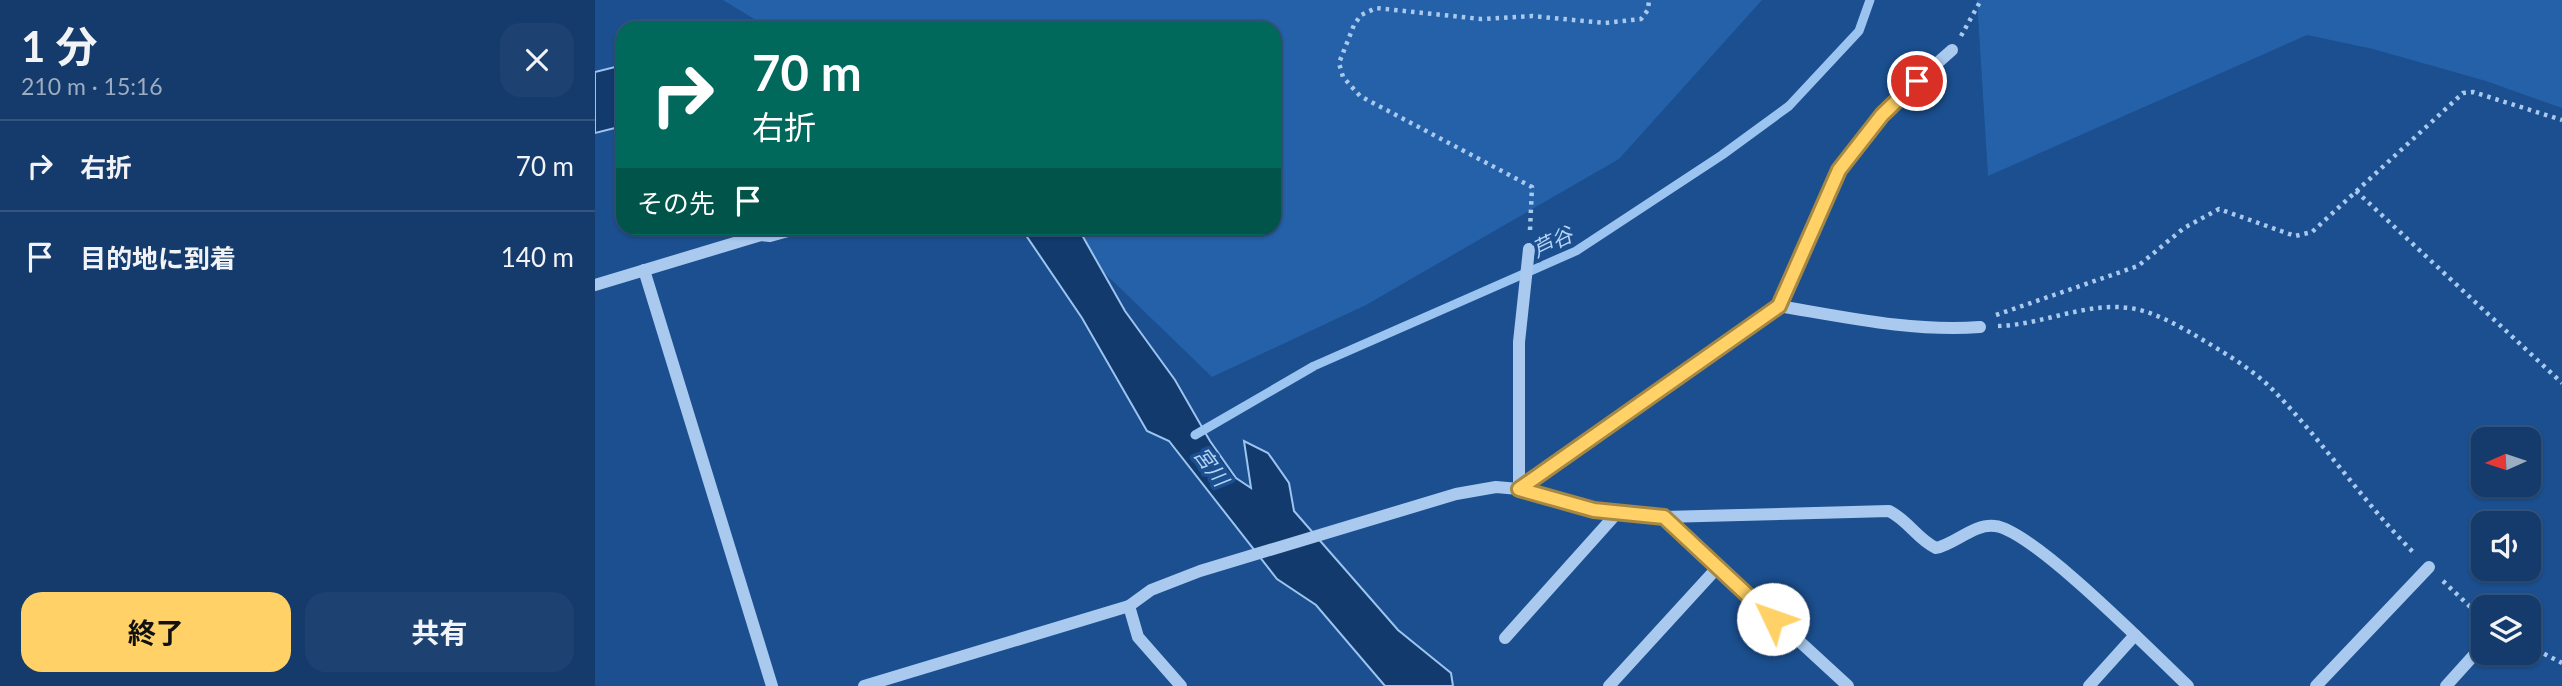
<!DOCTYPE html>
<html lang="ja">
<head>
<meta charset="utf-8">
<style>
	body { margin:0; font-family:Lato,"Noto Sans JP",sans-serif; background:#1d4271; color:#f1f3f6; height:100vh; display:flex; flex-direction:column; font-size:26px; white-space:nowrap }
	* { box-sizing:border-box; margin:0 }
	p { font-size:23px; color:#9dadc1 }
	.icon { flex:none; width:38px; height:38px; fill:none; stroke:currentColor; stroke-width:2; stroke-linecap:round; stroke-linejoin:round }
	.map { position:relative; flex:1; overflow:hidden }
	.side { display:flex; flex-direction:column; background:#143b6b; width:595px }
	.side>* { flex:none }
	.hud { position:absolute; left:21px; top:21px; width:665px; height:214px; border-radius:21px; box-shadow:0 2px 5px #0004,0 0 0 2px #33557e; background:#00695c; color:#fff; overflow:hidden }
	.needle { width:46px; rotate:267deg }
	.tools { position:absolute; left:1876px; top:427px; display:grid; gap:14px }
	.tools a { display:grid; place-items:center; width:70px; height:70px; border-radius:14px; background:#143b6b; box-shadow:0 2px 5px #0004,0 0 0 2px #33557e; font-size:35px }
	.pin { position:absolute; display:grid; place-items:center; width:60px; height:60px; color:#fff; margin:-30px; border:4px solid #fff; border-radius:50%; box-shadow:0 2px 7px #0007 }
	.me { position:absolute; width:77px; margin:-38px; rotate:312deg; stroke-linejoin:round; filter:drop-shadow(0 0 5px #0008) }
	.turn { display:flex; align-items:center; gap:24px; height:147px; padding:0 21px; font-size:32px }
	.turn .icon { width:91px; height:91px; stroke-width:2.5 }
	.turn b { display:block; font-size:49px; line-height:60px }
	.then { display:flex; align-items:center; height:66px; padding:0 21px; background:#0003; gap:14px; font-size:26px }
	.round { display:grid; place-items:center; flex:none; width:74px; height:74px; border-radius:21px; background:#1d4271 }
	.headline { display:flex; align-items:center; justify-content:space-between; height:119px; padding:0 21px }
	h1 { font-size:42px; font-weight:700; line-height:52px }
	.primary-button { display:flex; gap:14px; margin-top:auto; padding:14px 21px }
	.primary-button a { flex:1; height:80px; border-radius:21px; background:#ffd166; color:#111; font-size:28px; font-weight:700; line-height:80px; text-align:center }
	.primary-button a+a { background:#1d4271; color:#f1f3f6 }
	ul { padding:0; list-style:none }
	li { display:flex; align-items:center; gap:21px; height:91px; padding:0 21px; border-top:2px solid #33557e }
	li div { flex:1 }
	li b { display:block; font-size:26px }
	li em { font-style:normal }
	main { display:flex; flex:1; min-height:0 }
	.map>svg:first-child { display:block }
	.green { fill:#2461a8 }
	.water { fill:#123a6d; stroke:#9cc4f0; stroke-width:2 }
	.lines { fill:none; stroke-linecap:round; stroke-linejoin:round }
	.stream { stroke:#9cc4f0; stroke-width:9 }
	.path { stroke:#a9c9ee; stroke-width:4.5; stroke-dasharray:3.5 5; stroke-linecap:butt }
	.minor { stroke:#a9c9ee; stroke-width:12 }
	.route-casing { stroke:#a68842; stroke-width:18 }
	.route { stroke:#ffd166; stroke-width:12 }
	.labels { text-anchor:middle; dominant-baseline:central; stroke-width:7; stroke-linejoin:round; paint-order:stroke }
	.water-label { font-size:21px; font-style:italic; fill:#b5d3f5; stroke:#1b4f8f }
</style>
</head>
<body>
<main>
<section class="side">
<div class="headline"><div><h1>1 分</h1><p>210 m · 15:16</p></div><a class="round"><svg class="icon" aria-label="close" viewBox="0 0 24 24"><path d="M6 6l12 12M18 6L6 18"/></svg></a></div>
<ul>
<li><svg class="icon" aria-label="right" viewBox="0 0 24 24"><path d="M7 20v-9h11M14 6l5 5-5 5"/></svg><div><b>右折</b></div><em>70 m</em></li>
<li><svg class="icon" aria-label="arrive" viewBox="0 0 24 24"><path d="M6 21V4h12l-3 4 3 4H6"/></svg><div><b>目的地に到着</b></div><em>140 m</em></li>
</ul>
<div class="primary-button"><a>終了</a><a>共有</a></div>
</section>
<div class="map">
<svg width="1967" height="686" viewBox="0 0 1967 686">
	<rect width="100%" height="100%" fill="#1b4f8f"/>
	<g class="green">
		<path d="M128,0H1167L1024,159L771,305L617,377L463,228H679V28H174Z"/>
		<path d="M1382,0H1967V108L1891,81L1778,49L1712,35L1393,176Z"/>
	</g>
	<g class="water">
		<path d="M28,65V126L0,133V72Z"/>
		<path d="M426,228H483L530,311L580,380L615,441L641,478L656,488L649,441L673,453L694,483L699,511L803,630L856,673L858,686H790L721,605L682,579L574,441L552,431L487,318Z"/>
	</g>
	<g class="lines">
		<path class="stream" d="M600,435L719,366L981,251L1127,155L1194,106L1264,31L1275,0"/>
		<g class="path">
			<path d="M1366,36L1386,0"/>
			<path d="M1761,191L1967,383"/>
			<path d="M935,230L937,187L765,96L748,77L744,63L759,25L766,15L781,8L886,19L937,16L1010,23L1046,19L1053,10L1054,0"/>
			<path d="M1401,315L1543,266L1589,228L1624,209L1700,236L1717,232L1868,93L1878,92L1967,120"/>
			<path d="M1403,326C1447,325 1490,302 1534,308C1555,310 1580,324 1598,334C1626,351 1657,368 1680,392C1730,444 1769,503 1819,553"/>
			<path d="M1848,581L1888,619"/>
			<path d="M1934,646L1967,663"/>
		</g>
		<g class="minor">
			<path d="M49,270L177,686"/>
			<path d="M0,285L166,235L175,236L204,228"/>
			<path d="M1184,306C1250,317 1318,332 1385,327"/>
			<path d="M924,489L1184,306L1254,153L1304,97L1357,50"/>
			<path d="M924,489V342L934,249"/>
			<path d="M1069,517L1253,686"/>
			<path d="M534,606L543,637L586,686"/>
			<path d="M910,638L1022,513"/>
			<path d="M269,686L534,606L556,590L605,571L861,494L901,487L924,489L999,510L1069,517L1294,511C1313,520 1322,539 1341,548C1360,544 1380,523 1400,526C1438,530 1560,655 1593,686"/>
			<path d="M1014,686L1122,568"/>
			<path d="M1494,686L1540,635"/>
			<path d="M1721,686L1834,567"/>
			<path d="M1851,686L1888,645"/>
		</g>
	</g>
	<g class="lines">
		<g class="route-casing">
			<path id="route" d="M1178,619L1069,517L999,510L924,489L1184,306L1244,170L1287,115L1322,81"/>
		</g>
		<use href="#route" class="route"/>
	</g>
	<g class="labels">
		<g class="water-label">
			<text transform="translate(957 241) rotate(-26)">芦谷</text>
			<text transform="translate(617 466) rotate(54)">宮川</text>
		</g>
	</g>
</svg>
<div class="tools">
<a><svg class="needle" viewBox="-14 -14 28 28"><path d="M0-13l5 13h-10z" fill="#e53935"/><path d="M0 13l5-13h-10z" fill="#9dadc1"/></svg></a>
<a><svg class="icon" aria-label="sound" viewBox="0 0 24 24"><path d="M4 9h4l5-4v14l-5-4H4zM17 9q2 3 0 6"/></svg></a>
<a><svg class="icon" aria-label="layers" viewBox="0 0 24 24"><path d="M12 4l9 5-9 5-9-5zM3 14l9 5 9-5"/></svg></a>
</div>
<div class="pin" style="left:1322px;top:81px;background:#d93025"><svg class="icon" aria-label="arrive" viewBox="0 0 24 24"><path d="M6 21V4h12l-3 4 3 4H6"/></svg></div>
<svg class="me" style="left:1178px;top:619px" viewBox="-20 -20 40 40"><circle r="19" fill="#fff"/><path d="M0-13L10 11 0 6-10 11z" fill="#ffd166"/></svg>
<div class="hud">
<div class="turn"><svg class="icon" aria-label="right" viewBox="0 0 24 24"><path d="M7 20v-9h11M14 6l5 5-5 5"/></svg><div><b>70 m</b>右折</div></div>
<div class="then">その先<svg class="icon" aria-label="arrive" viewBox="0 0 24 24"><path d="M6 21V4h12l-3 4 3 4H6"/></svg></div>
</div>
</div>
</main>
</body>
</html>
